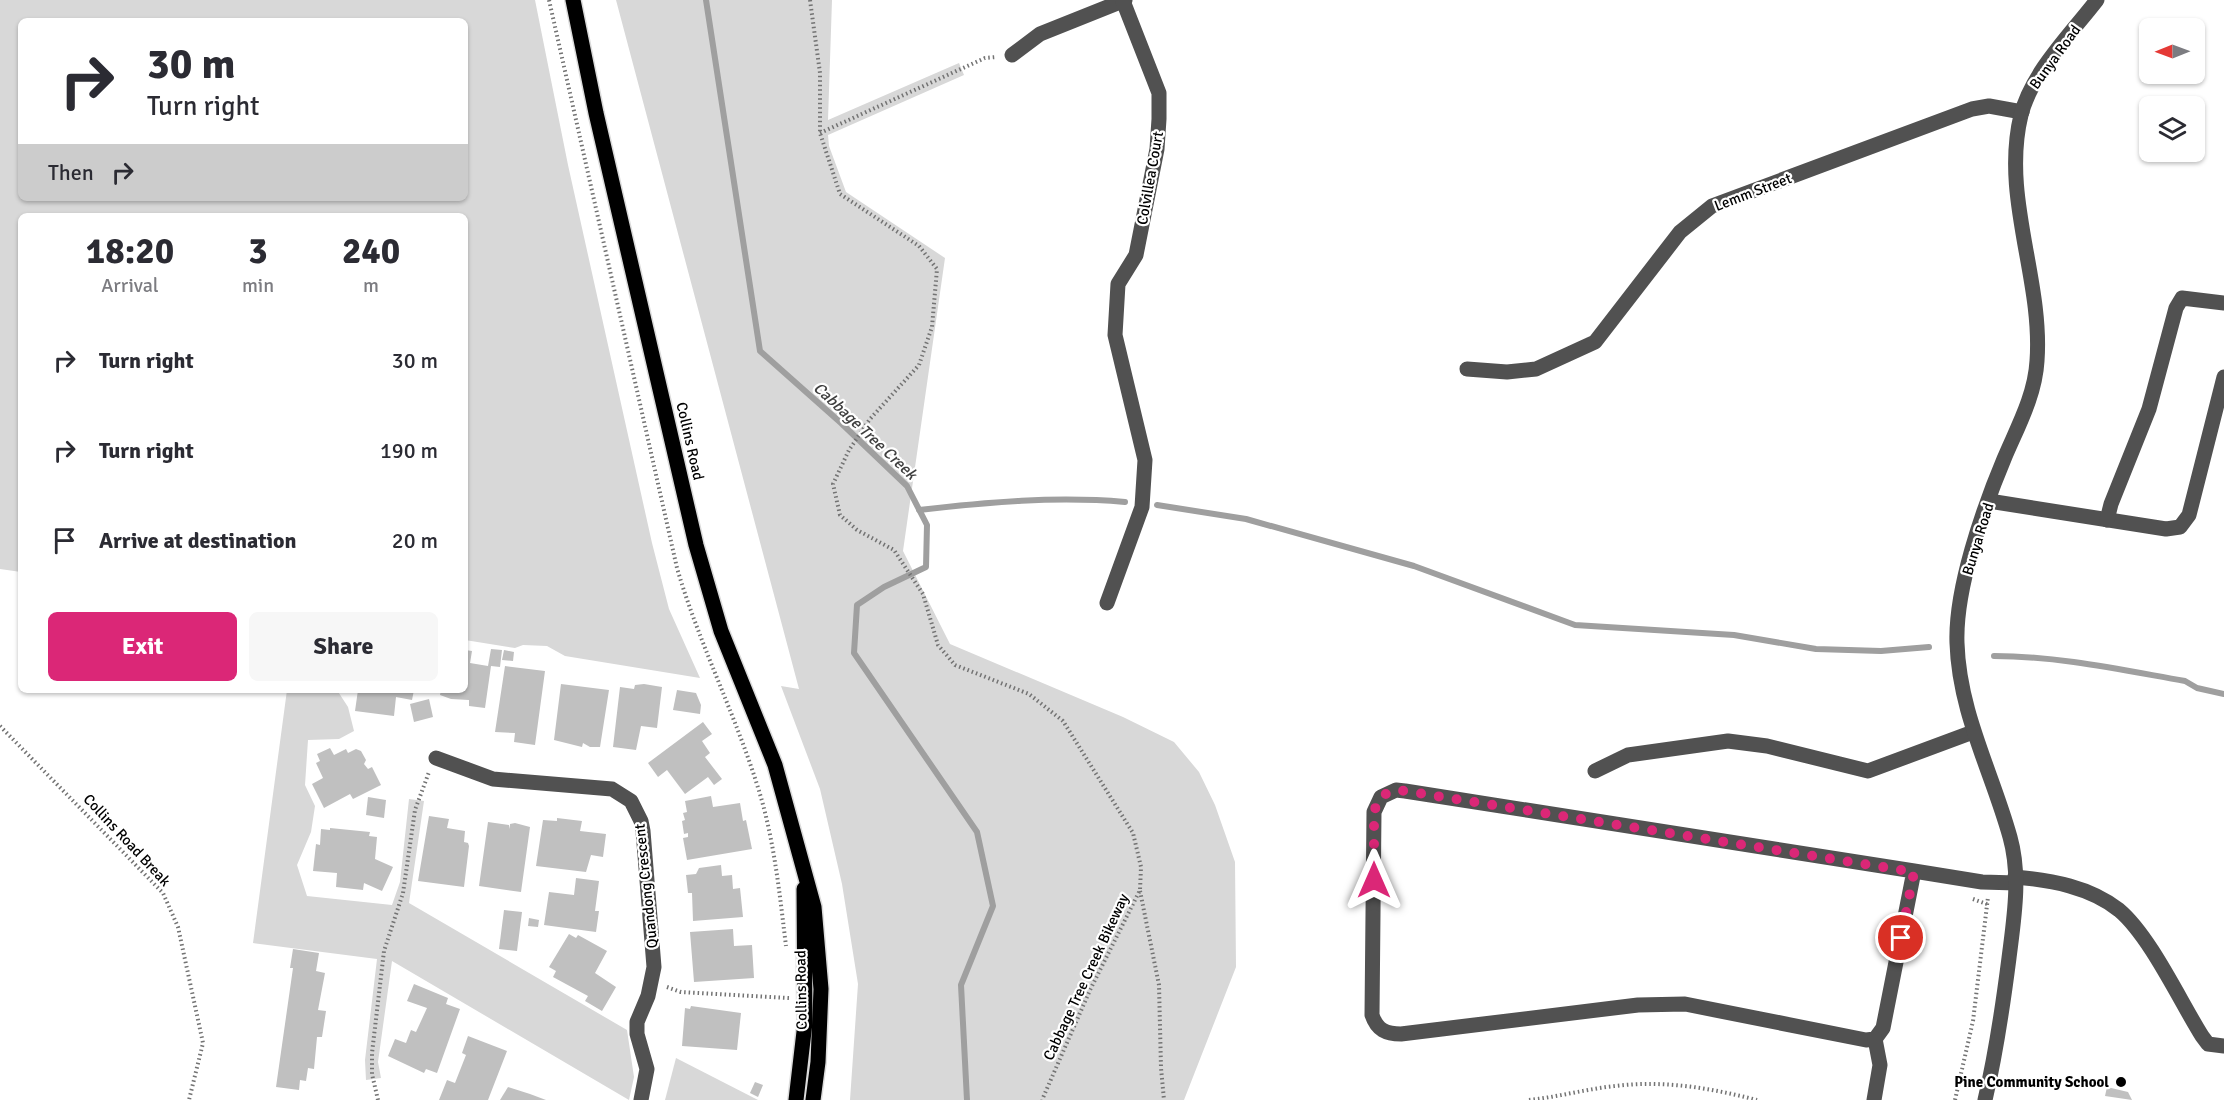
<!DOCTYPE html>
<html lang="en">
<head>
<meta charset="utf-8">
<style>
	body { margin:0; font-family:Signika,sans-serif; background:#f7f7f7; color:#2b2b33; height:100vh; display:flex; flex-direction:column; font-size:22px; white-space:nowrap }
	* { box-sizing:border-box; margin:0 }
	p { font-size:20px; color:#7c7c81 }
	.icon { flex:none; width:33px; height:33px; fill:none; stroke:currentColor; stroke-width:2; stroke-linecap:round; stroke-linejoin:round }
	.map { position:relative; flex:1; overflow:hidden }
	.sheet { position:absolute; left:18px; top:213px; width:450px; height:480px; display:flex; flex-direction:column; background:#fff; border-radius:9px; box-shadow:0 2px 4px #0004 }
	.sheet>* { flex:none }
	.top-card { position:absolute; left:18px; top:18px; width:450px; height:183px; border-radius:9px; box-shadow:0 2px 4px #0004; background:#fff; color:#2b2b33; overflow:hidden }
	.needle { width:39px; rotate:269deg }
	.controls { position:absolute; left:2139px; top:18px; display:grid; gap:12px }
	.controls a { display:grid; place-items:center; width:66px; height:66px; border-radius:9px; background:#fff; box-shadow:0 2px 4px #0004; font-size:30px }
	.pin { position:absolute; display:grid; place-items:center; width:51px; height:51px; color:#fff; margin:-26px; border:3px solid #fff; border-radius:50%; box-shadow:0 2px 6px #0007 }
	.me { position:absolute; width:66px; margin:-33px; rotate:0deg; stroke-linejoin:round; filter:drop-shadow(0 0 4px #0008) }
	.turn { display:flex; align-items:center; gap:21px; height:126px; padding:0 30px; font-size:27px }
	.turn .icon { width:78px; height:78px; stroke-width:2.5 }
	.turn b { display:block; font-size:42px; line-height:51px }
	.then { display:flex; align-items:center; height:57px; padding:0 30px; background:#0003; gap:12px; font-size:22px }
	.eta { display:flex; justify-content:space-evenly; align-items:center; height:102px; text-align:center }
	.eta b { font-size:36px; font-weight:700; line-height:42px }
	.cta { display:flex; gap:12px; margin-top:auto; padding:12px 30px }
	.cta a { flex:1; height:69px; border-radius:9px; background:#db2777; color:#fff; font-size:24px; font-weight:700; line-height:69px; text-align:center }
	.cta a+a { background:#f7f7f7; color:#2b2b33 }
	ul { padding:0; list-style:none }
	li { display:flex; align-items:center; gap:18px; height:90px; padding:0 30px }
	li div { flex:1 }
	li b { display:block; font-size:22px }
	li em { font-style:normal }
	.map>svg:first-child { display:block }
	.green { fill:#d8d8d8; fill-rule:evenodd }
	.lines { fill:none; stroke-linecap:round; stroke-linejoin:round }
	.stream { stroke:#9f9f9f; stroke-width:6 }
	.building { fill:#c0c0c0 }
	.major-casing { stroke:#dbdbdb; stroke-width:18 }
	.path { stroke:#737373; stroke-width:4; stroke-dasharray:1.5 3; stroke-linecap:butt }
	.minor { stroke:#515151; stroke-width:15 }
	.major { stroke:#000; stroke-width:15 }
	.route { stroke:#db2777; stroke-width:10; stroke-dasharray:0 18 }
	.poi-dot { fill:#000; stroke:#fff; stroke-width:2 }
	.labels { text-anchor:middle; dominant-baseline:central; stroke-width:4.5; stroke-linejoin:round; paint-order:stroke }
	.street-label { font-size:15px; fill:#000; stroke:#fff }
	.poi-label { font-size:15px; font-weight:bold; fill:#000; stroke:#fff; text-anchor:end }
	.water-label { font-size:16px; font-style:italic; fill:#404040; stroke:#fff }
</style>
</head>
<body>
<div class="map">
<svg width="2224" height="1100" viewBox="0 0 2224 1100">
	<rect width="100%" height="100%" fill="#fff"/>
	<g class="green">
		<path d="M0,0H535L568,165L652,543L669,609L700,678L565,656L547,646L523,645L515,648L465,640V216H21V572L0,569ZM21,21H465V198H21Z"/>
		<path d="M616,0H832L828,120L959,63L964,75L828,135L829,146L846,192L945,258L903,551L950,644L1123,717L1174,742L1199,772L1215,805L1235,862L1236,967L1184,1100H850L858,984L842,884L820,789L781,686L799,689Z"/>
		<path d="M287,690H337L348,707L354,731L339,739L308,740L305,785L315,806L311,832L297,865L307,896L392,905L400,882L409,799L424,801L409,903L627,1030L634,1077L629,1100L392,961L378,1062L381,1078L366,1080L365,1060L377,959L253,943Z"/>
		<path d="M676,1058L758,1100H665Z"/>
	</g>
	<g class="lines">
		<g class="stream">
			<path d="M706,0L760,351L841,423L907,486L927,525L926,567L884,587L857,605L854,653L977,832L993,906L961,985L967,1100"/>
			<path d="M1157,505L1246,519L1414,566L1575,625L1734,635L1816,649L1881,651L1929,647"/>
			<path d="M919,510C987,502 1056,496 1125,502"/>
			<path d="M1994,656C2059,656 2122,670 2185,681L2197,688L2224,694"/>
		</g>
	</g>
	<g class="building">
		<path d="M491,649L502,650L500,667L491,666L485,708L469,706V700L451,699L440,695L441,690H465V650L472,651L470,663L488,666Z"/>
		<path d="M504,650L514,652L513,661L502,660Z"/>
		<path d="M505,666L545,671L535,745L514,742L515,733L495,732Z"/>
		<path d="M561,684L609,690L600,747H590L583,743L582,747L554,740Z"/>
		<path d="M644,684L662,687L657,728L641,726L636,750L613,747L620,687L634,689L635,685Z"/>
		<path d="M358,690H414L412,700L396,697L394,716L355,711Z"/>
		<path d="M677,690L696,693L701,705L700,714L673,710Z"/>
		<path d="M429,699L433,717L414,722L410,704Z"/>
		<path d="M703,722L712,734L702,741L710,753L705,757L722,779L714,785L708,777L685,794L667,770L658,777L648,763Z"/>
		<path d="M330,748L334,755L346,749L348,753L356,749L361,751L366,760L364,764L368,769L372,767L381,785L353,799L350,794L324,808L312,784L323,778L316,763L320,761L317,754Z"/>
		<path d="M711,796L713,807L740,803L743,821L746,820L752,849L687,860L683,838L688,837V833L684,834L682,821L685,820L683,813L687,812L685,801Z"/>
		<path d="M368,797L386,800L384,818L366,815Z"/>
		<path d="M429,816L449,819L447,828L465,831L464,842L468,843L469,846L464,887L418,881Z"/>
		<path d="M557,818L582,821L580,831L606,834L603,857L591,855L586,872L536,866L543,820L557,821Z"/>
		<path d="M488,822L509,825L510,829V824L515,823L530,827L521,892L479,886Z"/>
		<path d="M330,828L370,832L369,836L377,837L375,859L393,867L382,891L364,883L363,890L336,887L337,873L313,871L316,844L320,845L321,829L330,830Z"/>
		<path d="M721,865L722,876L732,875L733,889L740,888L743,917L693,921L692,893H688L686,875L696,874L699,868Z"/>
		<path d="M576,878L599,881L595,911H599L596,932L544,925L549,892L574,895Z"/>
		<path d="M504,910L522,912L517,951L499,949Z"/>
		<path d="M529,918L539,920L538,927L528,926Z"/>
		<path d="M733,929L734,946L752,945L754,978L694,982L690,932Z"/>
		<path d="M569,934L576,938L578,935L607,951L595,973L616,987L602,1011L585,1001L588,996L553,977L556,971L549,967Z"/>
		<path d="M293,949L319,953L316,971L325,973L318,1010L326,1011L322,1037H317L314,1069L308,1068L306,1081L300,1080L299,1090L276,1087L293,968H290Z"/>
		<path d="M414,984L448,998L446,1004L460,1009L437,1073L426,1069L424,1073L388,1056L395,1039L406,1043L411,1030L416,1032L427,1008L407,1001Z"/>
		<path d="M691,1006L741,1013L737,1050L682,1046L685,1008L690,1009Z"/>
		<path d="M468,1036L507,1051L488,1100H439L447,1080L455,1083L466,1055L462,1053Z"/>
		<path d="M755,1082L763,1085L758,1097L750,1093Z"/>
		<path d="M508,1087L530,1094L546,1100H500Z"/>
		<path d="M2107,1087L2128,1092L2132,1100L2105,1096Z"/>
	</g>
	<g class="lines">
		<g class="major-casing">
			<g id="major">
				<path d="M573,0L596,113L696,545L721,631L775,765L814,907L821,989L818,1062L813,1100"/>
				<path d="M796,1100L805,1023L804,889"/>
			</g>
		</g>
		<g class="path">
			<path d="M549,0L677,568C700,647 739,721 762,801C775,848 780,897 786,946"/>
			<path d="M810,0L820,73V133L840,194L919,246L937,269L932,327L919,365L870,419L849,450L833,484L840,515L857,530L894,550L923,594L938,645L955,665L1029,694L1063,721L1133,833L1141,867L1140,890L1090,990L1042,1100"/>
			<path d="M820,133L985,58L997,57"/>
			<path d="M0,726L163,893L178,927L203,1043L189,1100"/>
			<path d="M1140,891L1159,985L1161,1068L1164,1100"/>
			<path d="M1973,899L1987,904"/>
			<path d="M667,987L681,992L789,998"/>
			<path d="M378,1100L372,1074V1053L384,951L403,893L415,810L429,772"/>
			<path d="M1529,1100C1558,1097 1586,1089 1615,1086C1665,1080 1710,1088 1757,1100"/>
			<path d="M1955,1100L1973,1021L1988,897"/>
		</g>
		<g class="minor">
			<path d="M1012,55L1040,34L1125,0"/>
			<path d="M1467,369L1507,372L1536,369L1595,342L1680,232L1712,206L1972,109L1989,106L2022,112"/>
			<path d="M1989,501L2166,529L2180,527L2189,515L2224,377"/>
			<path d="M2107,520L2111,504L2149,409L2176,308L2182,298L2224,303"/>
			<path d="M1107,603L1142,507L1145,460L1115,335L1118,284L1136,255L1157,149L1159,119V93L1123,1"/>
			<path d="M436,758L493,779L612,789L631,801L641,821L643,831L654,967L648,996L637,1022V1034L647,1069L641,1100"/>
			<path d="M1595,771L1628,755L1728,741L1767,746L1868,771L1973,732"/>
			<path d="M1914,871L1883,1028L1875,1039L1866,1040L1685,1004L1638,1005L1401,1034C1386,1034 1377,1030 1372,1015L1374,812L1381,797L1396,790L1405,791L1914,871L1982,882L2016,883"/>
			<path d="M2015,877C2051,880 2090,887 2119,910C2150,936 2180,1001 2202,1036L2208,1044L2224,1046"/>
			<path d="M1874,1100L1880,1065L1875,1039"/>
			<path d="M1985,1100C1996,1053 2003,1005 2009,958C2014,918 2021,876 2010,837C1992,772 1959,712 1957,643C1955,589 1983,509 2004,459C2017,428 2035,396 2037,361C2043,279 2001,197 2021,115C2032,72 2070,35 2097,0"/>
		</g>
		<use href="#major" class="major"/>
	</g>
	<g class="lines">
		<path class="route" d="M1374,880V812C1379,796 1387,789 1405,791L1914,872L1901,938"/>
	</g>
	<circle class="poi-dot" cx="2121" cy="1082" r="6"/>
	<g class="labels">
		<g class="street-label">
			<text transform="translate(2055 57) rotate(-54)">Bunya Road</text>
			<text transform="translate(1150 178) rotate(-80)">Colvillea Court</text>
			<text transform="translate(1753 192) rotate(-21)">Lemm Street</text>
			<text transform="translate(690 441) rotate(77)">Collins Road</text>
			<text transform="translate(1978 539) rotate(-73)">Bunya Road</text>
			<text transform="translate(127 840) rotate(47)">Collins Road Break</text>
			<text transform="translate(646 886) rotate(-96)">Quandong Crescent</text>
			<text transform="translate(1086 977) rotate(-65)">Cabbage Tree Creek Bikeway</text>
			<text transform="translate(801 990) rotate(-91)">Collins Road</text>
		</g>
		<g class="poi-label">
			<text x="2109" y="1082">Pine Community School</text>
		</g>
		<g class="water-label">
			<text transform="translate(865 431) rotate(43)">Cabbage Tree Creek</text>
		</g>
	</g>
</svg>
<div class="controls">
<a><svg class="needle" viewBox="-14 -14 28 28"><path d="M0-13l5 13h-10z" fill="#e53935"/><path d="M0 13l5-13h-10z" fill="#7c7c81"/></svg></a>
<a><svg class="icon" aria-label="layers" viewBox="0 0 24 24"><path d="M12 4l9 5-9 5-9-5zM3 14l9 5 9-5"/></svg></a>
</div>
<div class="pin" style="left:1901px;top:938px;background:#d93025"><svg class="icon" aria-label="arrive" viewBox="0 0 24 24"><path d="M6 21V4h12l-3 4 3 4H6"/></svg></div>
<svg class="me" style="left:1374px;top:880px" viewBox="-20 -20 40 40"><path d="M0-17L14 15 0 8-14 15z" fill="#db2777" stroke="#fff" stroke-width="4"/></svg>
<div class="top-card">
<div class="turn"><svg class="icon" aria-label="right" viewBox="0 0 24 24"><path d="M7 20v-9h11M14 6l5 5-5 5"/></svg><div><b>30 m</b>Turn right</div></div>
<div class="then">Then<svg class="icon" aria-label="right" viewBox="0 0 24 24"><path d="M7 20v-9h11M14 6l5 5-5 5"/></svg></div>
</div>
<section class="sheet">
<div class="eta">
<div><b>18:20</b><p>Arrival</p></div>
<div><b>3</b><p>min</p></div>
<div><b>240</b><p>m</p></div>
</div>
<ul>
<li><svg class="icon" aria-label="right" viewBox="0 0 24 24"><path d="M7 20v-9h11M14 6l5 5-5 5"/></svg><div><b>Turn right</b></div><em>30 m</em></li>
<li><svg class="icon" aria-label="right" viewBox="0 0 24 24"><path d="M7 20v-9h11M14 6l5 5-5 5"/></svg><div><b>Turn right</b></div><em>190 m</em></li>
<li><svg class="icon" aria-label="arrive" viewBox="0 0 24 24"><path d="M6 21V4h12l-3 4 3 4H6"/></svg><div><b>Arrive at destination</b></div><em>20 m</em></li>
</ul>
<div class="cta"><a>Exit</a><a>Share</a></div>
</section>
</div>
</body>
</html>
